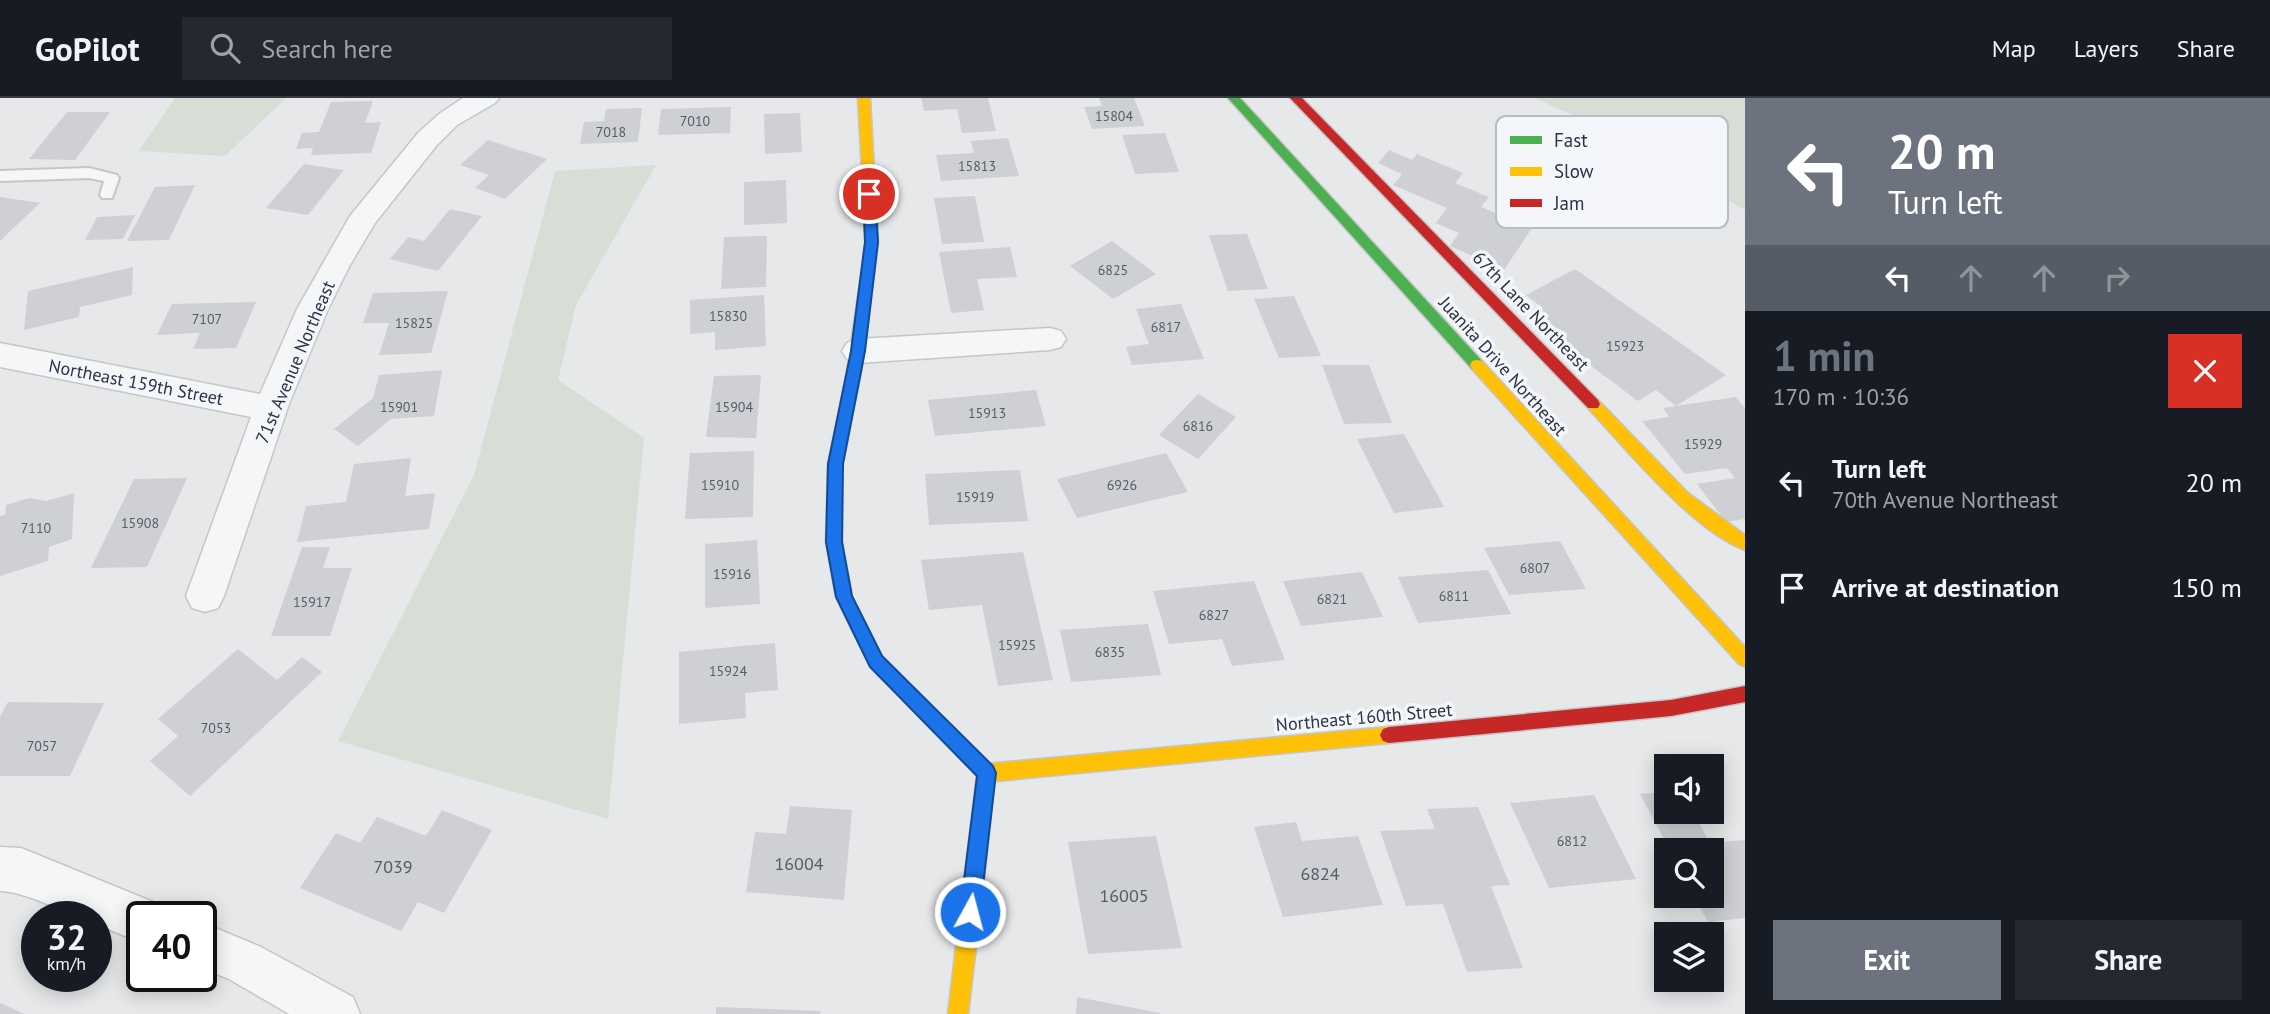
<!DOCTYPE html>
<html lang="en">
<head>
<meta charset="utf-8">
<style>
	body { margin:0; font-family:"PT Sans",sans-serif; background:#242831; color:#f1f3f6; height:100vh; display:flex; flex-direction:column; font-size:26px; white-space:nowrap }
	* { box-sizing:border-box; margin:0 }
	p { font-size:23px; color:#9ea1a6 }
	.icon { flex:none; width:38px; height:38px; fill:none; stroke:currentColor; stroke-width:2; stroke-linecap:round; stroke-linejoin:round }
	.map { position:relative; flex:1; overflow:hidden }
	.side { display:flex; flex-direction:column; background:#171b24; width:525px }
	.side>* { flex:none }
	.guide { background:#6c737f; color:#fff; overflow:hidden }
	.tools { position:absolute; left:1654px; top:656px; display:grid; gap:14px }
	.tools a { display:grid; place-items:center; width:70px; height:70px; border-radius:0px; background:#171b24; box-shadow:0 4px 18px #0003; font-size:35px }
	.speed { position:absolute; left:21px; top:803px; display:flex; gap:14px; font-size:35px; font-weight:700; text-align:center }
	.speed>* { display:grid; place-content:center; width:91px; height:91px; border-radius:50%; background:#171b24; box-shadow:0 4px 18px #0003; line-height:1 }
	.speed small { font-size:18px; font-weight:400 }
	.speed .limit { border:4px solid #111; border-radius:10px; background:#fff; color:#111 }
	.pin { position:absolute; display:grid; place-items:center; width:60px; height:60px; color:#fff; margin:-30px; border:4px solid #fff; border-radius:50%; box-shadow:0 2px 7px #0007 }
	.me { position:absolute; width:77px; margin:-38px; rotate:7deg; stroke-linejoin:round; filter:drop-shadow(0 0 5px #0008) }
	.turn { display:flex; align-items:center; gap:24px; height:147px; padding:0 28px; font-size:32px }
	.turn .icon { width:91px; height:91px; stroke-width:2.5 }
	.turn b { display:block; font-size:49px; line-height:60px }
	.lanes { display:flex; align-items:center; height:66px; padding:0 28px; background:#0003; justify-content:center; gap:35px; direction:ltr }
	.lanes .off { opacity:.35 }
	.round { display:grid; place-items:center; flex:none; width:74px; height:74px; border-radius:0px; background:#242831 }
	.overview { display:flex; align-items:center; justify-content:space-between; height:119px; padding:0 28px }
	h1 { font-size:42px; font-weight:600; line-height:52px; color:#6c737f }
	.cta { display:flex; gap:14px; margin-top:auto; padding:14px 28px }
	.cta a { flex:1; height:80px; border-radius:0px; background:#6c737f; color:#fff; font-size:28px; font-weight:600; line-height:80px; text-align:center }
	.cta a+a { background:#242831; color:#f1f3f6 }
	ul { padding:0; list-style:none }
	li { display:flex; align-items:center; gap:21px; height:105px; padding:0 28px }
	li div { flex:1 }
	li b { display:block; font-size:26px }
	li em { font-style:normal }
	header { display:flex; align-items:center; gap:42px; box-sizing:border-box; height:98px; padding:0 35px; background:#171b24; border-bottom:2px solid #363941 }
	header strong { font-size:33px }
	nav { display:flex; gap:38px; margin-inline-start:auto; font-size:24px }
	.search { width:490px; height:63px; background:#242831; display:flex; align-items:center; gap:18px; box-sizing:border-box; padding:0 24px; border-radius:0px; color:#9ea1a6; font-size:26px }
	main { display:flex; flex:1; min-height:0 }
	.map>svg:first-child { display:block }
	.green { fill:#d6ded6 }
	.building { fill:#ced0d3 }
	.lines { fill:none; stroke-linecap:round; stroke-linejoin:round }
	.lane-casing { stroke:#c4c6c8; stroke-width:4 }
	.street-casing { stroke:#c4c6c8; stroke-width:3 }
	.fast-casing { stroke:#c4c6c8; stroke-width:3 }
	.slow-casing { stroke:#c4c6c8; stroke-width:3 }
	.jam-casing { stroke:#c4c6c8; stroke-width:3 }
	.lane { fill:#f5f6f7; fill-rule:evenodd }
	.street { fill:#f5f6f7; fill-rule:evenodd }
	.fast { fill:#4caf50; fill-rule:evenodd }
	.slow { fill:#ffc107; fill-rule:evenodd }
	.jam { fill:#c62828; fill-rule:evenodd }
	.route { fill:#1a73e8; stroke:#114b97; stroke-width:2 }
	.labels { text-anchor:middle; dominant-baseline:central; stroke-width:7; stroke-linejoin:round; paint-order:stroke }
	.number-label { font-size:14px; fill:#545c69 }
	.street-label { font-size:18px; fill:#2b3445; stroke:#f4f6f9 }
	.near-number-label { font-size:18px; fill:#545c69 }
	.key { fill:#f4f6f9; stroke:#b8bcc3; stroke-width:2 }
	.key-label { font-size:19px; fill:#2b3445 }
</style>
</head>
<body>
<header>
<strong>GoPilot</strong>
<div class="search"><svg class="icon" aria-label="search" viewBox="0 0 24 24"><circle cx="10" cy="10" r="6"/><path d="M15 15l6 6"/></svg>Search here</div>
<nav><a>Map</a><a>Layers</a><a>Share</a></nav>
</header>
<main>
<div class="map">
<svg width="1745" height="916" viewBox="0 0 1745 916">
	<rect width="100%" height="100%" fill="#e6e8ea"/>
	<g class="green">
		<path d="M175,0H286L225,58L139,53Z"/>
		<path d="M1534,0H1745V112L1596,27Z"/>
		<path d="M656,67L576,207L558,282L644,340L608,721L338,643L474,377L555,73Z"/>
	</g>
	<g class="building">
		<path d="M921,0H988L996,33L962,35L957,11L924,13Z"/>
		<path d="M1099,0H1134L1145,28L1092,31L1084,9L1102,8Z"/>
		<path d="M373,3L365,25L381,24L371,55L311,57L313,50L296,51L302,35L319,34L331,4Z"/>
		<path d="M731,9L730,35L658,37L661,11Z"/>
		<path d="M642,10L638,44L580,46L584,24L604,23L606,11Z"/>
		<path d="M67,14H110L75,62L29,61Z"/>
		<path d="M800,15L802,54L765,56L764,16Z"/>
		<path d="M1165,35L1179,74L1135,76L1122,37Z"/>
		<path d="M1008,40L1019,78L941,83L936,57L974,55L971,43Z"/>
		<path d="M488,42L547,61L505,101L475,90L489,77L460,67Z"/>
		<path d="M1389,52L1412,62L1417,56L1463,75L1455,85L1489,99L1481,109L1532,130L1504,172L1450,148L1459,135L1436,125L1447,110L1393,87L1402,76L1378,65Z"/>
		<path d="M304,66L344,72L308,117L266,110Z"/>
		<path d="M786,82L787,125L744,127V84Z"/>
		<path d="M195,87L169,142L127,143L155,89Z"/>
		<path d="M975,98L984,144L942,146L934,100Z"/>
		<path d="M0,99L40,105L0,143Z"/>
		<path d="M450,111L482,118L438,173L390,161L408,139L424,143Z"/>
		<path d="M135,117L123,141L85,142L97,119Z"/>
		<path d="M1247,136L1268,191L1228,193L1209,137Z"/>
		<path d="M767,138L766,189L721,191L724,139Z"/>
		<path d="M1112,143L1156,176L1113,201L1070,168Z"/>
		<path d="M1010,149L1017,179L977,181L984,212L951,215L939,154Z"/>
		<path d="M133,169L132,197L80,209L79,219L24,232L28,193Z"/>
		<path d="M1575,171L1726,277L1676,308L1656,292L1638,303L1526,219L1543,210L1526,197Z"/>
		<path d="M448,193L431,255L379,257L389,225H363L373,195Z"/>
		<path d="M764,197L766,248L715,252V234L690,236V202Z"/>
		<path d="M1294,198L1321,258L1279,260L1254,201Z"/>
		<path d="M256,204L236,250L193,251L200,235L157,237L172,206Z"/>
		<path d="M1181,206L1204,261L1132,267L1126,249L1149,246L1136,211Z"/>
		<path d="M1322,267H1369L1392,325L1344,326Z"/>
		<path d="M442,272L434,318L391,321L358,348L334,331L373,300L379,277Z"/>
		<path d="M761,277L756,340L706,339L714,278Z"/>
		<path d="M1036,292L1046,328L935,338L928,302Z"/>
		<path d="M1198,296L1236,319L1198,361L1159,337Z"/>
		<path d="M1736,299L1745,310V421L1726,424L1697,386L1735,380L1727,370L1685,376L1642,323L1669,319L1663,310Z"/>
		<path d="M1404,336L1444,409L1394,415L1357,341Z"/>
		<path d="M754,353L753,419L685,421L690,355Z"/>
		<path d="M1166,355L1188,394L1077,420L1057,381Z"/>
		<path d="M411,360L405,398L435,395L429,431L297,444L306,408L346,404L354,366Z"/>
		<path d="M1020,372L1028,423L929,427L925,376Z"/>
		<path d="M187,380L147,469L91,470L134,381Z"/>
		<path d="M74,395L72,441L49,449L48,463L0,478V418L5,417L6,407L29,400L46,403Z"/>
		<path d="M757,442L760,506L705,510V446Z"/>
		<path d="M1560,443L1586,491L1509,497L1484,450Z"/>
		<path d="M302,449H330L323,470H352L330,538H271Z"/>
		<path d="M1023,454L1053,582L998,588L982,507L929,512L921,462Z"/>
		<path d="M1488,472L1511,516L1418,525L1398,479Z"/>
		<path d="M1362,474L1383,519L1301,528L1283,483Z"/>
		<path d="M1254,483L1285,562L1232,568L1222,541L1169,546L1153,493Z"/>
		<path d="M1148,526L1161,577L1071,584L1060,532Z"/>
		<path d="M775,545L778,592L745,595L746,620L679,626V554Z"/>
		<path d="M238,551L277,582L302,559L322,574L190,698L150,663L178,638L158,621Z"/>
		<path d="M8,604L104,605L70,678H0V619Z"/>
		<path d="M1666,694V714H1693L1710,745L1745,742V820L1708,824L1694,798H1712V752H1670L1640,696Z"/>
		<path d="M1594,697L1636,781L1549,790L1510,705Z"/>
		<path d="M790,708L852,712L844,802L746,794L755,734L786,736Z"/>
		<path d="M1478,709L1510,787L1491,788L1523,870L1467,874L1443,806L1406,808L1380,733L1435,731L1427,711Z"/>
		<path d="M442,712L492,732L444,815L418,804L401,833L300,790L336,735L360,745L377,719L426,738Z"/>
		<path d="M1296,724L1302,743L1358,738L1383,807L1283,819L1254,729Z"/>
		<path d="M1156,738L1182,850L1088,856L1068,744Z"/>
		<path d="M1077,899L1160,915V916H1076Z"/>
		<path d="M0,905L25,916H0Z"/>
		<path d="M716,909L821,913L820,916H716Z"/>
	</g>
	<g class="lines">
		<g class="lane-casing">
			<path id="lane" d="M89,70L117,77L119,80L112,100H102L100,97L104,83L89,80L0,83V73Z"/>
		</g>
		<g class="street-casing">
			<g id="street">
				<path d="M463,0H499L495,5L457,27L437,47L375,125L350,167L328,211L289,306L224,498L218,510L205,514L192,510L186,498L251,319L0,269V245L260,296L297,211L350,118L418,35L439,16Z"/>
				<path d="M1050,230L1061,233L1066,241L1061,249L1050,252L858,265L847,261L842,253L847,245L858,241Z"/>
				<path d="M0,749L21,750L158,806L163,819H142V845L96,826V819C61,819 37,795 0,793Z"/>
				<path d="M201,824L261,849L353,899L360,916H289L229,881L201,870Z"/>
			</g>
		</g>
		<g class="fast-casing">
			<g id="fast">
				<path d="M1228,0H1240L1482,263L1484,267L1482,271H1472Z"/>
				<path d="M854,269L861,274L842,366V444L852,499L882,558L992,669L995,675L981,807L978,814L971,817L964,814L961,807L977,678L870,568L836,499L826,444L828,366L847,274Z"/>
			</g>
		</g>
		<g class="slow-casing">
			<g id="slow">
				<path d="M858,0H870L878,144L861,274L854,279L847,274L866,144Z"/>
				<path d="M1477,262L1482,263L1745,549V569L1739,566L1472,271L1470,267L1472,263Z"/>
				<path d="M1593,301L1598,302L1688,395L1745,437V452C1694,434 1625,350 1588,310L1586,306Z"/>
				<path d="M1389,629L1395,631L1398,637L1395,643L1389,645L986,684L980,681L977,675L980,669L986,666Z"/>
				<path d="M971,797L978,800L981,807L968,916H948L961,807L964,800Z"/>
			</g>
		</g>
		<g class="jam-casing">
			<g id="jam">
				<path d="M1290,0H1302L1598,302L1600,306L1598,310H1588Z"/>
				<path d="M1745,588V604L1671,618L1389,645L1383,643L1380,637L1383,631L1389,629L1671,602Z"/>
			</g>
		</g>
		<use href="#lane" class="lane"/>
		<use href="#street" class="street"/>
		<use href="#fast" class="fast"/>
		<use href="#slow" class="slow"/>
		<use href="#jam" class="jam"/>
	</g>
	<path class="route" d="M869,92L875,96L878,144L865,253L843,366L842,444L852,498L882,558L993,668L996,675L980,814L977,821L970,824L963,821L960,814L977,678L870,569L836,499L826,444L828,366L851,253L865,144L863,96Z"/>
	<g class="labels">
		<g class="number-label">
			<text x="1114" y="18">15804</text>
			<text x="695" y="23">7010</text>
			<text x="611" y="34">7018</text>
			<text x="977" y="68">15813</text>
			<text x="1113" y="172">6825</text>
			<text x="728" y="218">15830</text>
			<text x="207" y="221">7107</text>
			<text x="414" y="225">15825</text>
			<text x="1166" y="229">6817</text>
			<text x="1625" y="248">15923</text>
			<text x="399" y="309">15901</text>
			<text x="734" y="309">15904</text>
			<text x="987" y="315">15913</text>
			<text x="1198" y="328">6816</text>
			<text x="1703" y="346">15929</text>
			<text x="720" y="387">15910</text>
			<text x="1122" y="387">6926</text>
			<text x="975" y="399">15919</text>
			<text x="140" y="425">15908</text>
			<text x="36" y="430">7110</text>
			<text x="1535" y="470">6807</text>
			<text x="732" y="476">15916</text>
			<text x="1454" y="498">6811</text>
			<text x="1332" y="501">6821</text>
			<text x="312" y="504">15917</text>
			<text x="1214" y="517">6827</text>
			<text x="1017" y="547">15925</text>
			<text x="1110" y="554">6835</text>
			<text x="728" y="573">15924</text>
			<text x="216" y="630">7053</text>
			<text x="42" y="648">7057</text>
			<text x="1572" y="743">6812</text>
		</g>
		<g class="street-label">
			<text transform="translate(1531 213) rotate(46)">67th Lane Northeast</text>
			<text transform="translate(295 264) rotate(-67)">71st Avenue Northeast</text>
			<text transform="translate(1503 268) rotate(48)">Juanita Drive Northeast</text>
			<text transform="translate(136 284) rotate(11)">Northeast 159th Street</text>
			<text transform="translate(1364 619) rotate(-5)">Northeast 160th Street</text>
		</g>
		<g class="near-number-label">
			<text x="799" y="765">16004</text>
			<text x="393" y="768">7039</text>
			<text x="1320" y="775">6824</text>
			<text x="1124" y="797">16005</text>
		</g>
	</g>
	<rect x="1496" y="18" width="232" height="112" rx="10" class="key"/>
	<rect x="1510" y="38" width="32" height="8" fill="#4caf50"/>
	<rect x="1510" y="69" width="32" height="9" fill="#ffc107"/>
	<rect x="1510" y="101" width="32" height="8" fill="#c62828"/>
	<g class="key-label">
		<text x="1554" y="49">Fast</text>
		<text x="1554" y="80">Slow</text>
		<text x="1554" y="112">Jam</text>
	</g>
</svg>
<div class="tools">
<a><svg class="icon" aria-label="sound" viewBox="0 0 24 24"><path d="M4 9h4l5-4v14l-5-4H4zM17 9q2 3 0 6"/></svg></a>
<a><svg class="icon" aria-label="search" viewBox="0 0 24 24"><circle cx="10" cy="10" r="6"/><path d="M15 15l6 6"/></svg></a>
<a><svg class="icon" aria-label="layers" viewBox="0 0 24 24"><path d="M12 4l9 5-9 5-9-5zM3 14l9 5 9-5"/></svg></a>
</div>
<div class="speed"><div>32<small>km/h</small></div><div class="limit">40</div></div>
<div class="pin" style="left:869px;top:96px;background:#d93025"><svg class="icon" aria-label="arrive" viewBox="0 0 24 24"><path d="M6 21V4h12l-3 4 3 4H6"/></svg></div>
<svg class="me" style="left:970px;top:814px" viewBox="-20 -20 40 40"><circle r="17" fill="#1a73e8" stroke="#fff" stroke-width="3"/><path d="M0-11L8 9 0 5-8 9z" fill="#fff"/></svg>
</div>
<section class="side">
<div class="guide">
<div class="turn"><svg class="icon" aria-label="left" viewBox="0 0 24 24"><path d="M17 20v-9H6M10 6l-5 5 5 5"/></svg><div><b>20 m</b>Turn left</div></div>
<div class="lanes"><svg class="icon" aria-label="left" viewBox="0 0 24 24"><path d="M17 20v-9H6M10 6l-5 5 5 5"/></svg><svg class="icon off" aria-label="ahead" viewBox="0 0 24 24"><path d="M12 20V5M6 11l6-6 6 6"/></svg><svg class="icon off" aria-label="ahead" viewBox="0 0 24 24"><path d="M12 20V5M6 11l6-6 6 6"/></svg><svg class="icon off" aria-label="right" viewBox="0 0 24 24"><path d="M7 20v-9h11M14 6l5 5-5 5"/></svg></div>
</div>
<div class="overview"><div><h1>1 min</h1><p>170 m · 10:36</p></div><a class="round" style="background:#d93025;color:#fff"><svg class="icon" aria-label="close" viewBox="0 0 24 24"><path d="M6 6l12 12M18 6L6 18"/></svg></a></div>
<ul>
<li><svg class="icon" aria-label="left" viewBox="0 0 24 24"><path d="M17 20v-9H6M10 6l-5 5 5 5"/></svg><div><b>Turn left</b><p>70th Avenue Northeast</p></div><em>20 m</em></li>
<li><svg class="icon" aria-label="arrive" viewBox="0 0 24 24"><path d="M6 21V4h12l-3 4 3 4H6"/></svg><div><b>Arrive at destination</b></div><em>150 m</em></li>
</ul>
<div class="cta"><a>Exit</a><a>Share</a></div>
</section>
</main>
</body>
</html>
